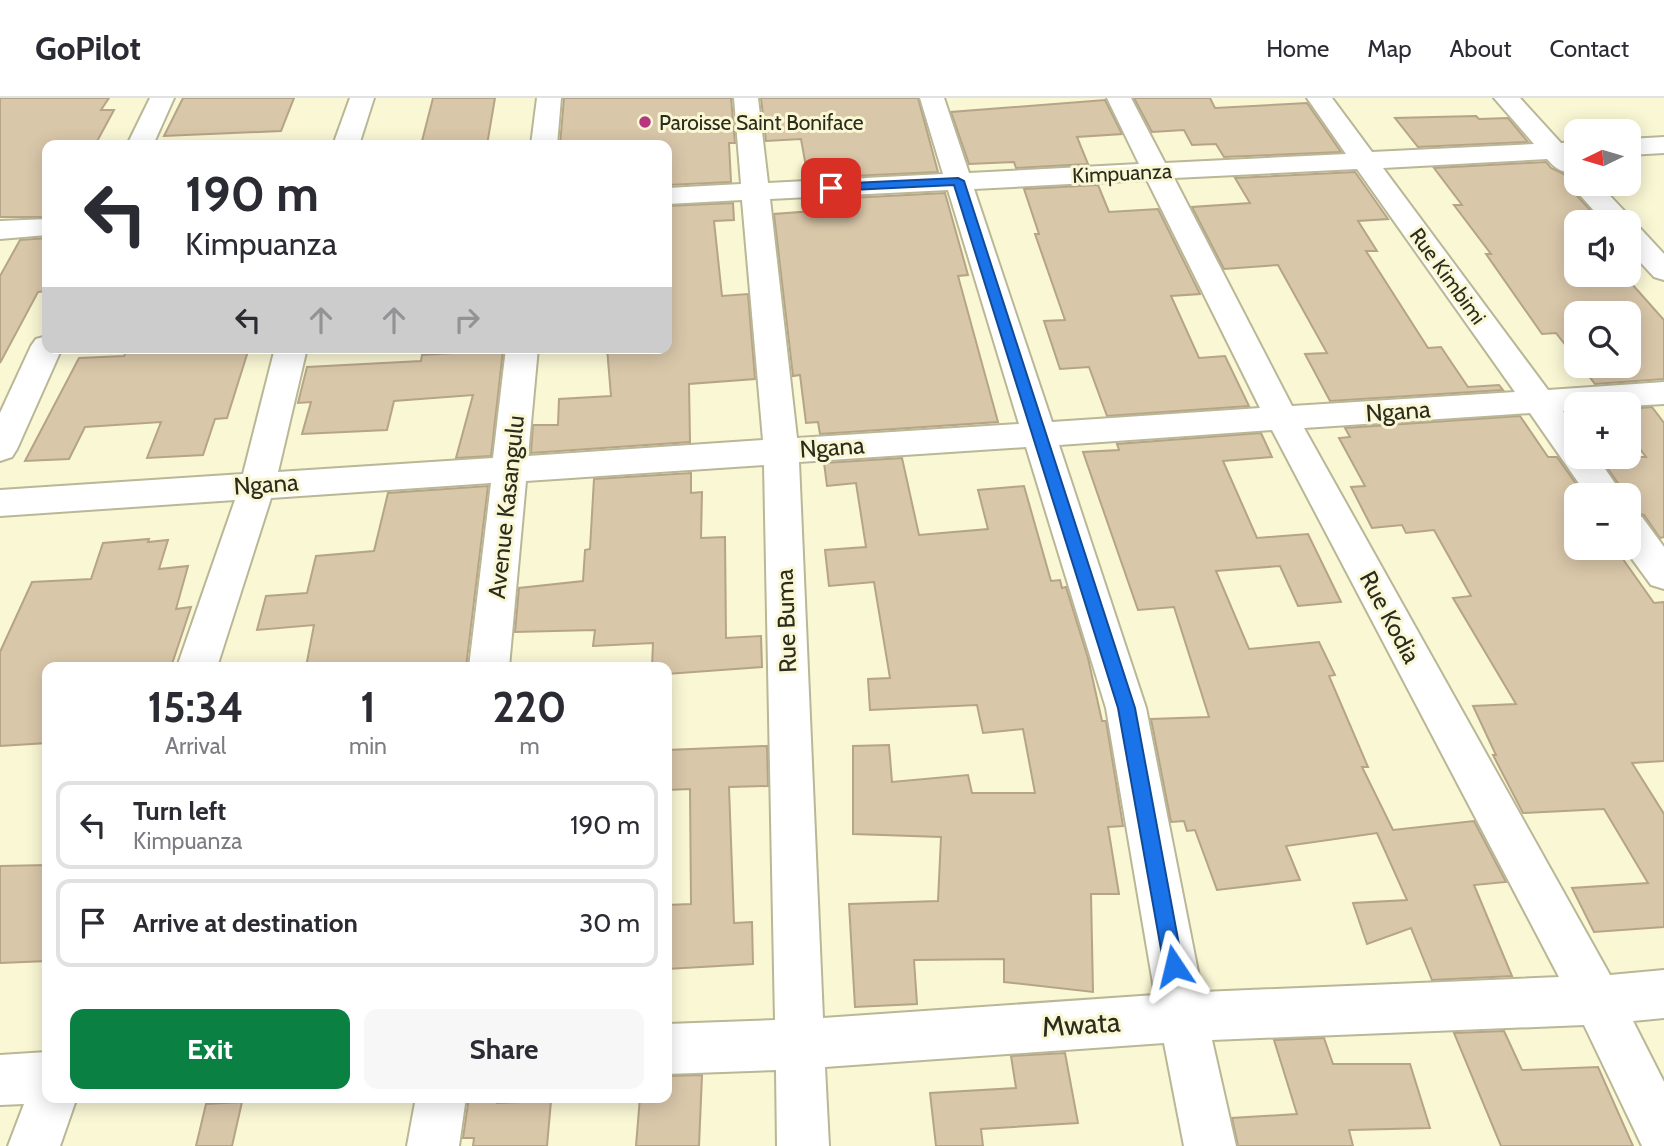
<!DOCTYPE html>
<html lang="en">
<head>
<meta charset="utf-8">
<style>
	body { margin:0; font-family:Cabin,sans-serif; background:#f7f7f7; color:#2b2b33; height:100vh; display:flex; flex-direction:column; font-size:26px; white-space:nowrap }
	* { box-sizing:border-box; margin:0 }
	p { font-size:23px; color:#7c7c81 }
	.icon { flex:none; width:38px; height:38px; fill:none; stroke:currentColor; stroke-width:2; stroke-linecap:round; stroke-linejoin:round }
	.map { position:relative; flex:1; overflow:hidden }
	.drawer { position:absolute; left:42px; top:564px; width:630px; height:441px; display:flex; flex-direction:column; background:#fff; border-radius:14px; box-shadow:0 4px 18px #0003 }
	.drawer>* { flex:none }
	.guide { position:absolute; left:42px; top:42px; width:630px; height:214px; border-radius:14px; box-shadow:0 4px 18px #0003; background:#fff; color:#2b2b33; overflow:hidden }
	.needle { width:46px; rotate:265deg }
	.fabs { position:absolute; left:1564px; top:21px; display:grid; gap:14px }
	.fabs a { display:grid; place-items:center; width:77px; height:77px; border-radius:14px; background:#fff; box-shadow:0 4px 18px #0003; font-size:35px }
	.pin { position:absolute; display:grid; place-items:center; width:60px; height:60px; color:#fff; margin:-30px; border-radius:14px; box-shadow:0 4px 10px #0006 }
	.me { position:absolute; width:77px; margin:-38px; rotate:350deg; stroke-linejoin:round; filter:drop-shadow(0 0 5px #0008) }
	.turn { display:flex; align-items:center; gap:24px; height:147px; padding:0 28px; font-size:32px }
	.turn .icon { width:91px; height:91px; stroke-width:2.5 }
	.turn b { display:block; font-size:49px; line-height:60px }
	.lanes { display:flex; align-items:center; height:66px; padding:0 28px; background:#0003; justify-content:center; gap:35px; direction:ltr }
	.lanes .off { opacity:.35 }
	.eta { display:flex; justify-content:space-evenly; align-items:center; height:119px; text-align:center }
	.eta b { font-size:42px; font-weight:700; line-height:49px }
	.primary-button { display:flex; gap:14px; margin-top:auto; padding:14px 28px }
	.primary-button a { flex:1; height:80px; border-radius:14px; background:#0b8043; color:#fff; font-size:28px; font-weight:700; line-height:80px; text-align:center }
	.primary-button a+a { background:#f7f7f7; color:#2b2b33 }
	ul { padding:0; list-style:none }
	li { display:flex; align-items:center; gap:21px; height:88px; margin:0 14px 10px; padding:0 14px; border:4px solid #e1e1e2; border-radius:14px }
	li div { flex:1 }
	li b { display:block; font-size:26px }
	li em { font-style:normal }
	header { display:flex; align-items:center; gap:42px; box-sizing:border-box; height:98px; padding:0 35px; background:#fff; border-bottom:2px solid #e1e1e2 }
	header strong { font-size:33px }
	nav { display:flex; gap:38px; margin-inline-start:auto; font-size:24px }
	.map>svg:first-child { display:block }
	.building { fill:#d9c7a9; stroke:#b5a487; stroke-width:2 }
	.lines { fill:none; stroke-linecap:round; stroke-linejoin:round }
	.street-casing { stroke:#b9b796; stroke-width:4 }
	.street { fill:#fff; fill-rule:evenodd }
	.route { fill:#1a73e8; stroke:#114b97; stroke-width:2 }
	.poi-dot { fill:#b7357e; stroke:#f9f7d4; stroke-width:2.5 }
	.labels { text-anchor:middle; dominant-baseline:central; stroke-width:6; stroke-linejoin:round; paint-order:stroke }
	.far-poi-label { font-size:21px; fill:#2b2b1e; stroke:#f9f7d4; text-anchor:start }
	.far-street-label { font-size:21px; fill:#2b2b1e; stroke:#f9f7d4 }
	.street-label { font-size:24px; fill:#2b2b1e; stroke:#f9f7d4 }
	.near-street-label { font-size:28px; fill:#2b2b1e; stroke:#f9f7d4 }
</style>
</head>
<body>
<header>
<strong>GoPilot</strong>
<nav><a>Home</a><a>Map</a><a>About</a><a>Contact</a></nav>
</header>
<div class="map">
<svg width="1664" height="1048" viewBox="0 0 1664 1048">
	<rect width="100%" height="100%" fill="#f9f7d4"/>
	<g class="building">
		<path d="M0,0H109L101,12H114L95,47H47V119H0Z"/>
		<path d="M183,0H294L281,33L164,38Z"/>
		<path d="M433,0H495L487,47H421Z"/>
		<path d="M564,0H731L735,45H729L731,84L667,87V47H560Z"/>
		<path d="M761,0H918L938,74L808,80L801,41L766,43Z"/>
		<path d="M1134,0H1210L1215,10L1307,5L1341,54L1224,59L1216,46L1192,47L1184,32L1152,34Z"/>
		<path d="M1105,2L1122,36L1077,39L1088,66L1016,70L1014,64L969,66L951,14Z"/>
		<path d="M1476,18L1479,21L1508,20L1528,44L1418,49L1395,20Z"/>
		<path d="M1546,64L1551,70L1564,76L1569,82L1568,88L1601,124H1577V177H1624L1664,222V281L1595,286L1581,268H1629V215H1577V262L1556,235L1542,236L1486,156H1491L1454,107H1462L1434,70Z"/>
		<path d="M1355,74L1388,121L1358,123L1377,153H1366L1428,250L1441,249L1468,289L1499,287L1503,292L1330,303L1305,256L1327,255L1278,167L1224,171L1192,109L1250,105L1235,80Z"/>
		<path d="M1098,87L1109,114L1158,111L1200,196L1171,198L1199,260L1225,258L1249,308L1107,318L1089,269L1060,271L1044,223L1065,222L1035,136H1039L1024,91Z"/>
		<path d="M945,95L968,177L958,178L998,324L820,336L818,324L806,325L800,277L793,278L774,116L813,113L811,102Z"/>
		<path d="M733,105L734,122L714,123L722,198L748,196L755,281L689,286L690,344L531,355L533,327H558L559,301L611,298L607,250H667V108Z"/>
		<path d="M47,140V193L38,194L0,265V178L20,142Z"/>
		<path d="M128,250H249L227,320L215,321L203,357L147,360L161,324L85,329L69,361L25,363L79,260L124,258Z"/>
		<path d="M503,252L491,358L456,360L473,297L394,303L387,332L302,336L311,304L298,305L307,269L421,263L422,257Z"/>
		<path d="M1652,309L1664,325V439L1660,440L1644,417L1629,414V397H1626L1600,359H1646L1629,336V311Z"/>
		<path d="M1520,318L1548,359H1557L1584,397H1577V450H1615L1654,505L1664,504V663L1632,665L1664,716V829L1594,834L1572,790L1648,785L1604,711L1523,715L1493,657H1496L1473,608L1516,606L1453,500L1471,498L1434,432L1406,435L1402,427L1372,430L1351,389L1365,388L1339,340L1350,339L1345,330Z"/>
		<path d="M1261,335L1272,359L1223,363L1257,440L1308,436L1341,504L1298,508L1280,468L1216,473L1249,551L1319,544L1335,577L1329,578L1368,669H1362L1393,732L1474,723L1506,784L1474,787L1512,878L1432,882L1411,830L1367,846L1353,805L1407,802L1377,735L1286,748L1300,782L1217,792L1195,732L1187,733L1184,723L1171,724L1151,621L1209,619L1174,509L1138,512L1083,354L1119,352L1117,346Z"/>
		<path d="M902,360L919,437L988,431L978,392L1024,388L1051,483L1060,482L1062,490L1066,489L1088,560L1102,623H1106L1123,728L1108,729L1119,796H1091L1093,894L1004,884V861L914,862L917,906L855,909L849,806L938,803L941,739L853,736V648L889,647L892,684L968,677L972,695H1035L1023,631L983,635L977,607L870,612L868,581L890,580L874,484L829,488L825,452L866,449L856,385L827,388L824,365Z"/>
		<path d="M691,375V395L702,394L701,440L725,439L726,540L761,538L762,569L667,576V569H652L653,545L593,548L595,532L515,534L519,490L583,483L585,452L590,451L594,381Z"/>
		<path d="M488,388L466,569H306L314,527L257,532L266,498L307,495L316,458L374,453L388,395Z"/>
		<path d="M149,441L148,444L168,442L159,471L188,468L176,511L191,509L171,569H47V645L0,648V554L32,484L91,481L103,445Z"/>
		<path d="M767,648L768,688L729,689L734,825L752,824L753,866L667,871V807L691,806L690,691L667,692V652Z"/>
		<path d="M47,767V863L0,865V768Z"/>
		<path d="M1504,933L1522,972L1598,969L1633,1048H1501L1454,935Z"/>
		<path d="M1324,940L1333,966H1410L1430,1030L1349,1032L1353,1048H1238L1232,1020L1297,1016L1274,942Z"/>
		<path d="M1065,955L1078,1025L981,1031L983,1048H936L930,995L1016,990L1011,958Z"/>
		<path d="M702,977L699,1048H636L640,999H667V978Z"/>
		<path d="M469,999H498L497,1005L551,1003L547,1048H473L474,1040H463Z"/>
		<path d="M242,1004L232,1048H196L206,1006Z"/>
	</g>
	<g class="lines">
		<g class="street-casing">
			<g id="street">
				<path d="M150,0H174L153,47H127Z"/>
				<path d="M350,0H374L359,47H333Z"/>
				<path d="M537,0H561L557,47H531Z"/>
				<path d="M734,0H758L768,85L943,76L920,0H944L969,75L1139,66L1107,0H1131L1165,65L1346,56L1307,0H1332L1372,54L1534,46L1494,0H1520L1561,45L1577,44V70C1564,78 1556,71 1547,61L1383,70L1548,292L1664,284V306L1629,308V306H1577V312L1563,313L1577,331V359H1597L1623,397H1587L1530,315L1304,330L1610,877L1664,872V920L1633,923L1664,984V1048H1642L1584,927L1212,942L1236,1048H1184L1164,945L825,969L829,1048H777L776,972L667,976V926L775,922L764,367L526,383L509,569H469L491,385L271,400L217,569H177L235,402L0,418V392L243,376L275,250H307L278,374L493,360L506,250H538L528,358L763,342L742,102L667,106V90L741,86ZM1357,71L1515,294L1292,308L1174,80ZM1147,82L1260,310L1052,324L974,91ZM948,92L1019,326L797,340L770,101ZM1272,332L1559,879L1202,894L1146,610L1059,347ZM1026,349L1106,610L1155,897L823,920L799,364Z"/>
				<path d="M1664,39V55L1629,57V41Z"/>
				<path d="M1574,80H1577V86H1599L1629,118L1633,124L1631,127L1639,129L1664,156V182L1654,179L1629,152V124H1604L1570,86Z"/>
				<path d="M47,121V137L0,141V123Z"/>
				<path d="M47,238V250H62L17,351L12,359L0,363V315L31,248L36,241Z"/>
				<path d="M1629,416L1642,419L1664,449V491L1651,487L1624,450H1629Z"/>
				<path d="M47,954V999H77L60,1048H8L24,1006L0,1007V957Z"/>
				<path d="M416,999H466L459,1048H407Z"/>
			</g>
		</g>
		<use href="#street" class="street"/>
	</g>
	<path class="route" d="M958,80L964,83L1135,610L1183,868L1180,874L1174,877L1167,874L1164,868L1118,610L954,87L831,93L825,90L831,86Z"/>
	<circle class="poi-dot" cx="645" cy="24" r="7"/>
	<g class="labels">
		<g class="far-poi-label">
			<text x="659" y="24">Paroisse Saint Boniface</text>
		</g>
		<g class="far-street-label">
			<text transform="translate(1122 75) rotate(-3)">Kimpuanza</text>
			<text transform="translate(1448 178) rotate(54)">Rue Kimbimi</text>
		</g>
		<g class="street-label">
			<text transform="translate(1398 313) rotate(-4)">Ngana</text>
			<text transform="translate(832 349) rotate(-4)">Ngana</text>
			<text transform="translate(266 386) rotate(-4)">Ngana</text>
			<text transform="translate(506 409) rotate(-84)">Avenue Kasangulu</text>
			<text transform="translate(1390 519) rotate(62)">Rue Kodia</text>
			<text transform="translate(786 523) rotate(-92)">Rue Buma</text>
		</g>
		<g class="near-street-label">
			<text transform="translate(1081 926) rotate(-4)">Mwata</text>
		</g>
	</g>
</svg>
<div class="fabs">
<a><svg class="needle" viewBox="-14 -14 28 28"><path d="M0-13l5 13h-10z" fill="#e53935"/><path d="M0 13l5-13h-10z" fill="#7c7c81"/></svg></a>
<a><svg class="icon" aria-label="sound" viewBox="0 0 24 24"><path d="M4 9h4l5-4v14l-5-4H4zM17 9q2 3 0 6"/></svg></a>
<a><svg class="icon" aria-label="search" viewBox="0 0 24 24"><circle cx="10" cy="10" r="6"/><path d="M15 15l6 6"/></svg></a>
<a>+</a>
<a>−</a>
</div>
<div class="pin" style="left:831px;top:90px;background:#d93025"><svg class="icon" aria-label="arrive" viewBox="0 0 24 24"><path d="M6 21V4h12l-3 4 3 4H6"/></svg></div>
<svg class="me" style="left:1174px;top:868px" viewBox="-20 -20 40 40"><path d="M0-17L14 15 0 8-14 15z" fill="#1a73e8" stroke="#fff" stroke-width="4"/></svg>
<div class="guide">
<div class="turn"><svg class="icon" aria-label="left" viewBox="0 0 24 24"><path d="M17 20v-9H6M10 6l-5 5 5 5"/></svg><div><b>190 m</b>Kimpuanza</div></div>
<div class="lanes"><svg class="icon" aria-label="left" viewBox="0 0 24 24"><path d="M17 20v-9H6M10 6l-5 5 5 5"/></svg><svg class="icon off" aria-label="ahead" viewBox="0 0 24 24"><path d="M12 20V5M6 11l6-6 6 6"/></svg><svg class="icon off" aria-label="ahead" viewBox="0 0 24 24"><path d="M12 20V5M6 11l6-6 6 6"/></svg><svg class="icon off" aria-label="right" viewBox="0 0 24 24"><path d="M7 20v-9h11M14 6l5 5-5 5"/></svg></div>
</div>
<section class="drawer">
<div class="eta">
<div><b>15:34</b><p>Arrival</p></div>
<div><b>1</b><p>min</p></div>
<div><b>220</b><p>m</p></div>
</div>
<ul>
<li><svg class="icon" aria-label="left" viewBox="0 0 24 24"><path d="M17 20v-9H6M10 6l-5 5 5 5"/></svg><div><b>Turn left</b><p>Kimpuanza</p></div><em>190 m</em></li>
<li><svg class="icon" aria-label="arrive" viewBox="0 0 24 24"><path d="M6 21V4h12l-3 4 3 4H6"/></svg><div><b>Arrive at destination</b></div><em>30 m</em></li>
</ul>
<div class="primary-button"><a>Exit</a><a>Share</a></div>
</section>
</div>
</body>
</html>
